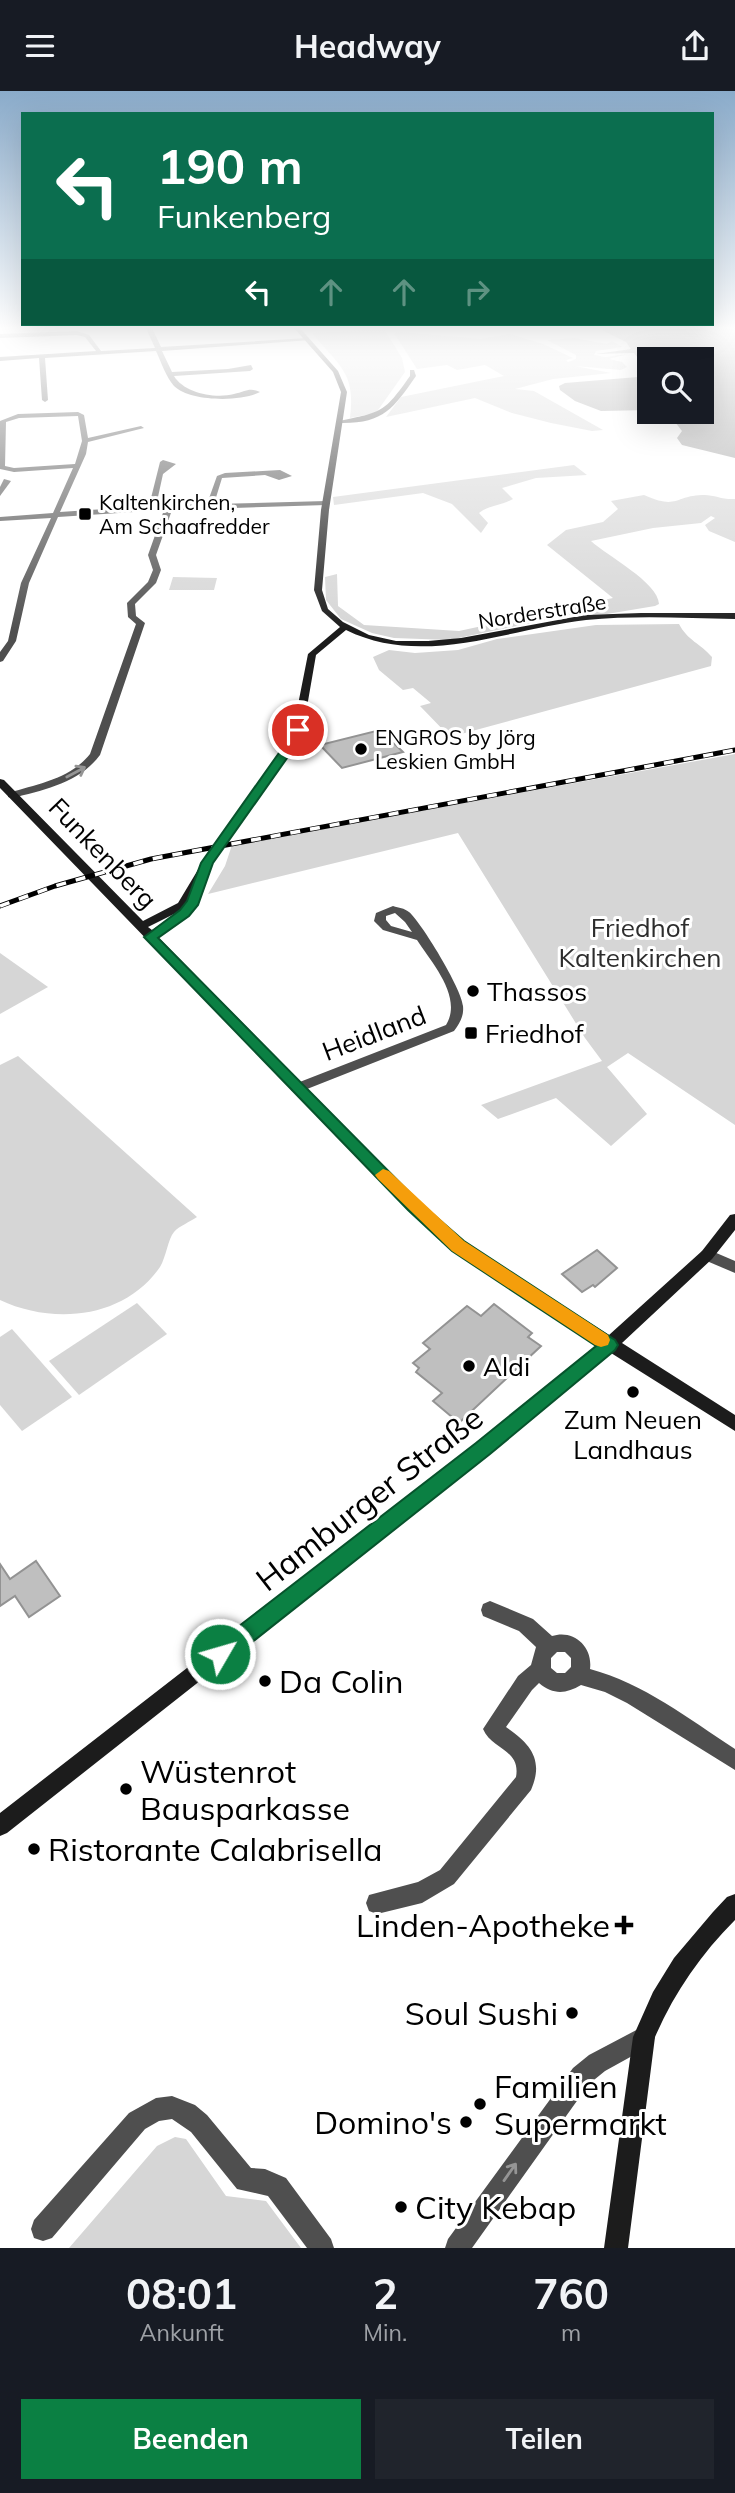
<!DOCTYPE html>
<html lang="de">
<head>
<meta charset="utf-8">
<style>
	body { margin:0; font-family:Mulish,sans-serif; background:#20242c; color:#f1f3f6; height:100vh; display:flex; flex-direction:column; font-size:26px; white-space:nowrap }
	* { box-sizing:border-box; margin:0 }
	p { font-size:23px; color:#9ea1a6 }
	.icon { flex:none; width:38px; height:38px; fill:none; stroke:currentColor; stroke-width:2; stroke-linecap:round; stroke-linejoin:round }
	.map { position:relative; height:2157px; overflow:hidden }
	.side { display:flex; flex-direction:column; background:#171b24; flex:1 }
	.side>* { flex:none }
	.banner { position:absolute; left:21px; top:21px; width:693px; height:214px; border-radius:0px; box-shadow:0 7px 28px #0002; background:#0b6e4f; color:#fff; overflow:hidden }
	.fabs { position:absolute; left:637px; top:256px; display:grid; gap:14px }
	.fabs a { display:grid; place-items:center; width:77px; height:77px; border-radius:0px; background:#171b24; box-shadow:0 7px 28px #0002; font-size:35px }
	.pin { position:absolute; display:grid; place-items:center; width:60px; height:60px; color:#fff; margin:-30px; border:4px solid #fff; border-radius:50%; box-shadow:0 2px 7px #0007 }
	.me { position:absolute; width:77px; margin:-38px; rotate:52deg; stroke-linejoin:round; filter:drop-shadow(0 0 5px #0008) }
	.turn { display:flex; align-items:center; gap:24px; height:147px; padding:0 21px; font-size:32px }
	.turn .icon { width:91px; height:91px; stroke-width:2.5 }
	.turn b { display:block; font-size:49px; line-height:60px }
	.lanes { display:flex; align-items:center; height:66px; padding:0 21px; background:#0003; justify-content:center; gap:35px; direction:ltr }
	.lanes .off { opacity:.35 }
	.eta { display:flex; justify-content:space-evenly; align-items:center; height:119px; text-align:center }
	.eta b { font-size:42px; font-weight:700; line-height:49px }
	.button { display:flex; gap:14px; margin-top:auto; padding:14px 21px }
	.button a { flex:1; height:80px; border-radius:0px; background:#0b8043; color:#fff; font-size:28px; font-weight:700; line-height:80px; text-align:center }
	.button a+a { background:#20242c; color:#f1f3f6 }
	header { display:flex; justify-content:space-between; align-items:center; height:91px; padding:0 21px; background:#171b24; font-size:32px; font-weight:700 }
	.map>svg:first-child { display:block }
	.green { fill:#d6d6d6 }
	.water { fill:#9d9d9d }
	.building { fill:#bfbfbf; stroke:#939393; stroke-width:2 }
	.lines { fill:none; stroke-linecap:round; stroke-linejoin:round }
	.street { fill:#4f4f4f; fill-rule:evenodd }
	.secondary { fill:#1c1c1c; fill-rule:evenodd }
	.rail-casing { stroke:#000; stroke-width:5 }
	.rail { stroke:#fff; stroke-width:3.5; stroke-dasharray:10; stroke-linecap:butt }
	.oneway { stroke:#959595 }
	.route { fill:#0b8043; stroke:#07532c; stroke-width:2 }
	.slow { fill:#f59e0b }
	.poi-dot { fill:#000; stroke:#fff; stroke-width:2.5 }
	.labels { text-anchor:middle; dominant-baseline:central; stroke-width:6; stroke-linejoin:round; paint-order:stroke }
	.far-poi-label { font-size:21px; fill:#000; stroke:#fff; text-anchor:start }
	.far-street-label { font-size:21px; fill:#000; stroke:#fff }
	.street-label { font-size:26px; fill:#000; stroke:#fff }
	.park-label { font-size:26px; fill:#2d2d2d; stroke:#fff }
	.poi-label { font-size:26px; fill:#000; stroke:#fff; text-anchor:start }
	.near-street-label { font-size:32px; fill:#000; stroke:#fff }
	.near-poi-label { font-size:32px; fill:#000; stroke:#fff; text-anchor:start }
</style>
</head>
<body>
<header><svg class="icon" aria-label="menu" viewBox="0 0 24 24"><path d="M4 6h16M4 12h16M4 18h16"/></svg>Headway<svg class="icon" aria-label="share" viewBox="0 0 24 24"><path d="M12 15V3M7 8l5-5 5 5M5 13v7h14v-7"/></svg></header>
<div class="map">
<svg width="735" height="2157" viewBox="0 0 735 2157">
	<rect width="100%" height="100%" fill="#fff"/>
	<g class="green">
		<path d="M384,238L402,267L405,281L376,322L350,327C356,281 339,275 312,242Z"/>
		<path d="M401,241L480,248L510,243L543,253L573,267L566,269L568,271L576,268V264L547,249L574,247L607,253L612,250L622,256L596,260L594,264L605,266L628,263L609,268L622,271L627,276L621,279L575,275L611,282L553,288L515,298L534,300L603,339L592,340L551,332L512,322L475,307L386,326L401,306L504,285L485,274L457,279L447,274L417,278L394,242Z"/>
		<path d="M574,374L587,384L536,387L502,397L513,408C501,415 489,414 479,422L488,432L481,442L452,413L423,402L334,414L333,406Z"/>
		<path d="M644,404C678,419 674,405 702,404C713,403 722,409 735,408V451L709,440L705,434L715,427L711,425L701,432L653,437L591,450C607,465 658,491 659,513L655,515L607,523L569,524L449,549L394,547L372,542L341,528L326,509L325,486L337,483L338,515L364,534L459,540L613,507L547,454L566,439L603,431L618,418L611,410Z"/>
		<path d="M173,486L217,487L214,499H169Z"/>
		<path d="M679,533C687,549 701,553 712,566L711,575L450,646L420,615L431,612L413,597L403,599L379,579L373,566L389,559L415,562L458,559L497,548L596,534Z"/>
		<path d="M735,663V1034L628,962L607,976L647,1023L611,1055L556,1007L498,1028L481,1014L602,970L585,947L458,742L208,803L225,775L232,754Z"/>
		<path d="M0,862L48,896L0,923Z"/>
		<path d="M18,965L197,1126C190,1131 179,1135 174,1141C168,1148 166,1166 160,1176C124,1228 53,1234 0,1209V974Z"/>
		<path d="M137,1212L167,1243L79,1304L49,1270Z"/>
		<path d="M12,1238L72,1306L22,1340L0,1314V1246Z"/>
		<path d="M175,2046L186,2048L226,2105L266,2110L301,2157H69L157,2055Z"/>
	</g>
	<path class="water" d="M598,237H735V367L682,354L677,347L682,340L675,331H689L693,326L701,323L695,320H702V268H649V319L601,320L575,310L560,299L559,295L565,292L638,286L647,279L634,262L596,263L631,258L626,251Z"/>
	<g class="building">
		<path d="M380,639L403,661L342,677L320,654Z"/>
		<path d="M597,1159L617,1177L595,1196L593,1194L582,1201L562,1183Z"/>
		<path d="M494,1213L532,1242L528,1246L541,1255L459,1332L433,1310L442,1302L416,1281L419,1277L413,1272L430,1258L423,1252L467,1215L481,1225Z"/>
		<path d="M36,1470L60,1505L29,1526L15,1505L0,1515V1473L10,1488Z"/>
	</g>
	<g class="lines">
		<g class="street">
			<path d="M146,237H152L161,256L307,247L310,249L162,260L172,281L228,278L251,274L253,278L250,280L174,285C184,302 215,308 234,303C245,301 249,296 260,301C242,311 190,311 174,295C166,286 161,271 156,260L45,267L48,309L45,311L42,309L39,267L0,270V266L96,260L85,246L77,244L0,247V243L77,240L89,244L101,260L155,257Z"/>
			<path d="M410,279H414L416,285C393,318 383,333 339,332V330C382,321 384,322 410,285Z"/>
			<path d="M78,321L84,324L88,347L141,335L144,337L88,351L86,363L60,421L149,415L160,371L163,369L176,373L163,383L156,415L207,413L217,385L225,382L280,379L292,385L279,389L265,384L222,387L214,413L326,410L330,412L326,414L172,419L156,464L161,479L156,492L135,513L136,525L145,532L100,664C79,692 44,699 12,707L8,706V702C38,693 70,688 90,663L136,533L128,526L127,512L148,491L153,479L148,464L164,419L58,426L29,492L16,550L3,570L0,571V561L8,550L21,492L51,427L0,430V426L53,422L73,377L14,381L0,378V330L18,323ZM78,325L82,350L75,373L14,377L5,375L6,331L19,327Z"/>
			<path d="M4,388L11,390L0,405V396Z"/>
			<path d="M393,815C399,817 404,817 409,821C421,831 462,898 463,915C464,925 460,932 454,940L302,1000H292L290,997L292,994L446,934C463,906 432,872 417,849L383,839L374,830L376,822ZM395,822L405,831L412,841L391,835L386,829V825Z"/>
			<path d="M707,1158L735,1170V1182L702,1168L700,1164L702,1160Z"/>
			<path d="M490,1510L533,1528L552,1545C573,1538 593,1555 590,1578C643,1592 689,1628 735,1658V1679L627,1612L605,1601L581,1594C566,1603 553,1604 539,1592L532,1599L506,1636C531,1653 544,1669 531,1699L454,1793L422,1812L377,1823L369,1820L366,1812L369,1804L418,1791L440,1779L516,1686C521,1658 492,1659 483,1638L518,1585L531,1574L536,1556L519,1540L483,1525L481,1519L483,1513ZM557,1561H565L571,1567V1576L565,1582H557L551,1577V1567Z"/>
			<path d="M644,1935L652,1938L655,1946L652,1954L605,1980L589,1993L472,2157H445L448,2148L573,1977L589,1964Z"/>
			<path d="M172,2005L195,2014L207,2024L251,2077L265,2078L286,2087L331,2148L334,2157H307L268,2105L237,2098L191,2041L172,2028L159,2030L145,2038L52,2147L43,2150L34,2147L31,2138L34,2129L129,2022L156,2007Z"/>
		</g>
		<g class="secondary">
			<path d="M294,237H300L338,280L347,301L329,419L322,499L328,518L343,531L369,544L396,550H428L461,547L585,524L641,522H735V528C686,527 635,524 586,529C507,538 423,577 346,539L316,564L303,639L296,653L212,772L186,816L180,820H188V824L158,846L419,1111L463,1151L609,1244L702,1160L730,1124L735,1123V1139L712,1168L622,1252L735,1324V1340L611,1262L489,1362L7,1742L0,1745V1722L477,1352L598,1253L453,1159L409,1119L0,697V688L4,689L143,830L178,812L202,772L286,653L293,639L308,563L340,536L322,520L314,499L321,419L341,301L333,281ZM180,820L152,839L148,836Z"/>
			<path d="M735,1803V1829C701,1863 674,1902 655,1946L628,2157H604L633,1946L653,1901L674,1867L713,1821L727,1806Z"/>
		</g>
		<g class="rail-casing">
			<path id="rail" d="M0,815L55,795L151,768L735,659"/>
		</g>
		<use href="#rail" class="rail"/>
	</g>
	<defs><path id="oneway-shaft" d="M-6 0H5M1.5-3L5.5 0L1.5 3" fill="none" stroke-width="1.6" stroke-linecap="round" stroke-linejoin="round" transform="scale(1.75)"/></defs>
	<g class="oneway">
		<use href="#oneway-shaft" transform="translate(76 681) rotate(-28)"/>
		<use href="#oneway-shaft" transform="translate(510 2081) rotate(-55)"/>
	</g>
	<linearGradient id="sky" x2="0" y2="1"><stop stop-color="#8aabca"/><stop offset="0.44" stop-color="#fff"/><stop offset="1" stop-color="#fff" stop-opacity="0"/></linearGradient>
	<rect width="735" height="539" fill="url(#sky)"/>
	<path class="route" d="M294,637L303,639L297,653L213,772L198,814L189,825L158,847L419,1111L464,1150L615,1249L618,1254L615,1259L490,1363L227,1571L220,1574L212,1571L209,1563L212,1556L476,1352L596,1255L452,1160L408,1119L144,846L180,819L187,810L201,772L286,652Z"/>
	<path class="slow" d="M383,1078L389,1080L464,1150L608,1244L610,1249L608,1254L601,1256L595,1254L452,1160L378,1088L375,1084Z"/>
	<g class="poi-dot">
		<rect x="78" y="416" width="14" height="14" rx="3.5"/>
		<circle cx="361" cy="658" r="7"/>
		<circle cx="473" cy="900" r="7"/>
		<rect x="464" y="935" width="14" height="14" rx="3.5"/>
		<circle cx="469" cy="1275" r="7"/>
		<circle cx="633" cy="1301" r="7"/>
		<circle cx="265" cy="1590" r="7"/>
		<circle cx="126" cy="1698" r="7"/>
		<circle cx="34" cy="1758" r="7"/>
		<path d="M620.5 1823.5h7v7h7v7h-7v7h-7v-7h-7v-7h7z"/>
		<circle cx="572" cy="1922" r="7"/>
		<circle cx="480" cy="2013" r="7"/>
		<circle cx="466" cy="2031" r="7"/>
		<circle cx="401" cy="2116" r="7"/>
	</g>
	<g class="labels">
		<g class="far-poi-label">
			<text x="99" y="411">Kaltenkirchen,<tspan x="99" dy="24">Am Schaafredder</tspan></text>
			<text x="375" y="646">ENGROS by Jörg<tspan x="375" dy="24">Leskien GmbH</tspan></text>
		</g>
		<g class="far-street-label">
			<text transform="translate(542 520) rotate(-9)">Norderstraße</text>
		</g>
		<g class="street-label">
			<text transform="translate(103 762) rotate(46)">Funkenberg</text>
			<text transform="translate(374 942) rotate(-21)">Heidland</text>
		</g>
		<g class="park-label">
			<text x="640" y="836">Friedhof<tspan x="640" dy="30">Kaltenkirchen</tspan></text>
		</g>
		<g class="poi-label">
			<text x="487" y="900">Thassos</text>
			<text x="485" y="942">Friedhof</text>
			<text x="483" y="1275">Aldi</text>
			<text x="633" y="1328" text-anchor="middle">Zum Neuen<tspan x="633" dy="30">Landhaus</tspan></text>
		</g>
		<g class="near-street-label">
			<text transform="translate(369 1407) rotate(-38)">Hamburger Straße</text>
		</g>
		<g class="near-poi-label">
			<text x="279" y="1590">Da Colin</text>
			<text x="140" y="1680">Wüstenrot<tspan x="140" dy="37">Bausparkasse</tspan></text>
			<text x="48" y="1758">Ristorante Calabrisella</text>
			<text x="610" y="1834" text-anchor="end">Linden-Apotheke</text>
			<text x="558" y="1922" text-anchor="end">Soul Sushi</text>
			<text x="494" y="1995">Familien<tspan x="494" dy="37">Supermarkt</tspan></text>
			<text x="452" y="2031" text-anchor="end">Domino's</text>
			<text x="415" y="2116">City Kebap</text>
		</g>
	</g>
</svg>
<div class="fabs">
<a><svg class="icon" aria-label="search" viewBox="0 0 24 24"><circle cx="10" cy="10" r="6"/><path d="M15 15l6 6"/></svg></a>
</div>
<div class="pin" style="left:298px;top:639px;background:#d93025"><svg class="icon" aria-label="arrive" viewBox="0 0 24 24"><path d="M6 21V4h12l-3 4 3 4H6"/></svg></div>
<svg class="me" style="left:220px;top:1563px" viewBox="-20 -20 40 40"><circle r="17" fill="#0b8043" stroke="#fff" stroke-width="3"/><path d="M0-11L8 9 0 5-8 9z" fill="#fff"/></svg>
<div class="banner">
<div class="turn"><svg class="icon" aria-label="left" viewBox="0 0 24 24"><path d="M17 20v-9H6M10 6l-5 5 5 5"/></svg><div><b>190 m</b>Funkenberg</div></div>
<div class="lanes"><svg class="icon" aria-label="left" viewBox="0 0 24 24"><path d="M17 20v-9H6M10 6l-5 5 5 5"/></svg><svg class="icon off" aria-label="ahead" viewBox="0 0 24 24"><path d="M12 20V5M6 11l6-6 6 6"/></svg><svg class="icon off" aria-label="ahead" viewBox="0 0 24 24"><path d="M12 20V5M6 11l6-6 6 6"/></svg><svg class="icon off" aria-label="right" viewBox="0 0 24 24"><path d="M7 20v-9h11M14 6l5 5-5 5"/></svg></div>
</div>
</div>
<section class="side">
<div class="eta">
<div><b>08:01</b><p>Ankunft</p></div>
<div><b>2</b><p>Min.</p></div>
<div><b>760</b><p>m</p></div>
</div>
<div class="button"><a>Beenden</a><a>Teilen</a></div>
</section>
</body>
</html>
